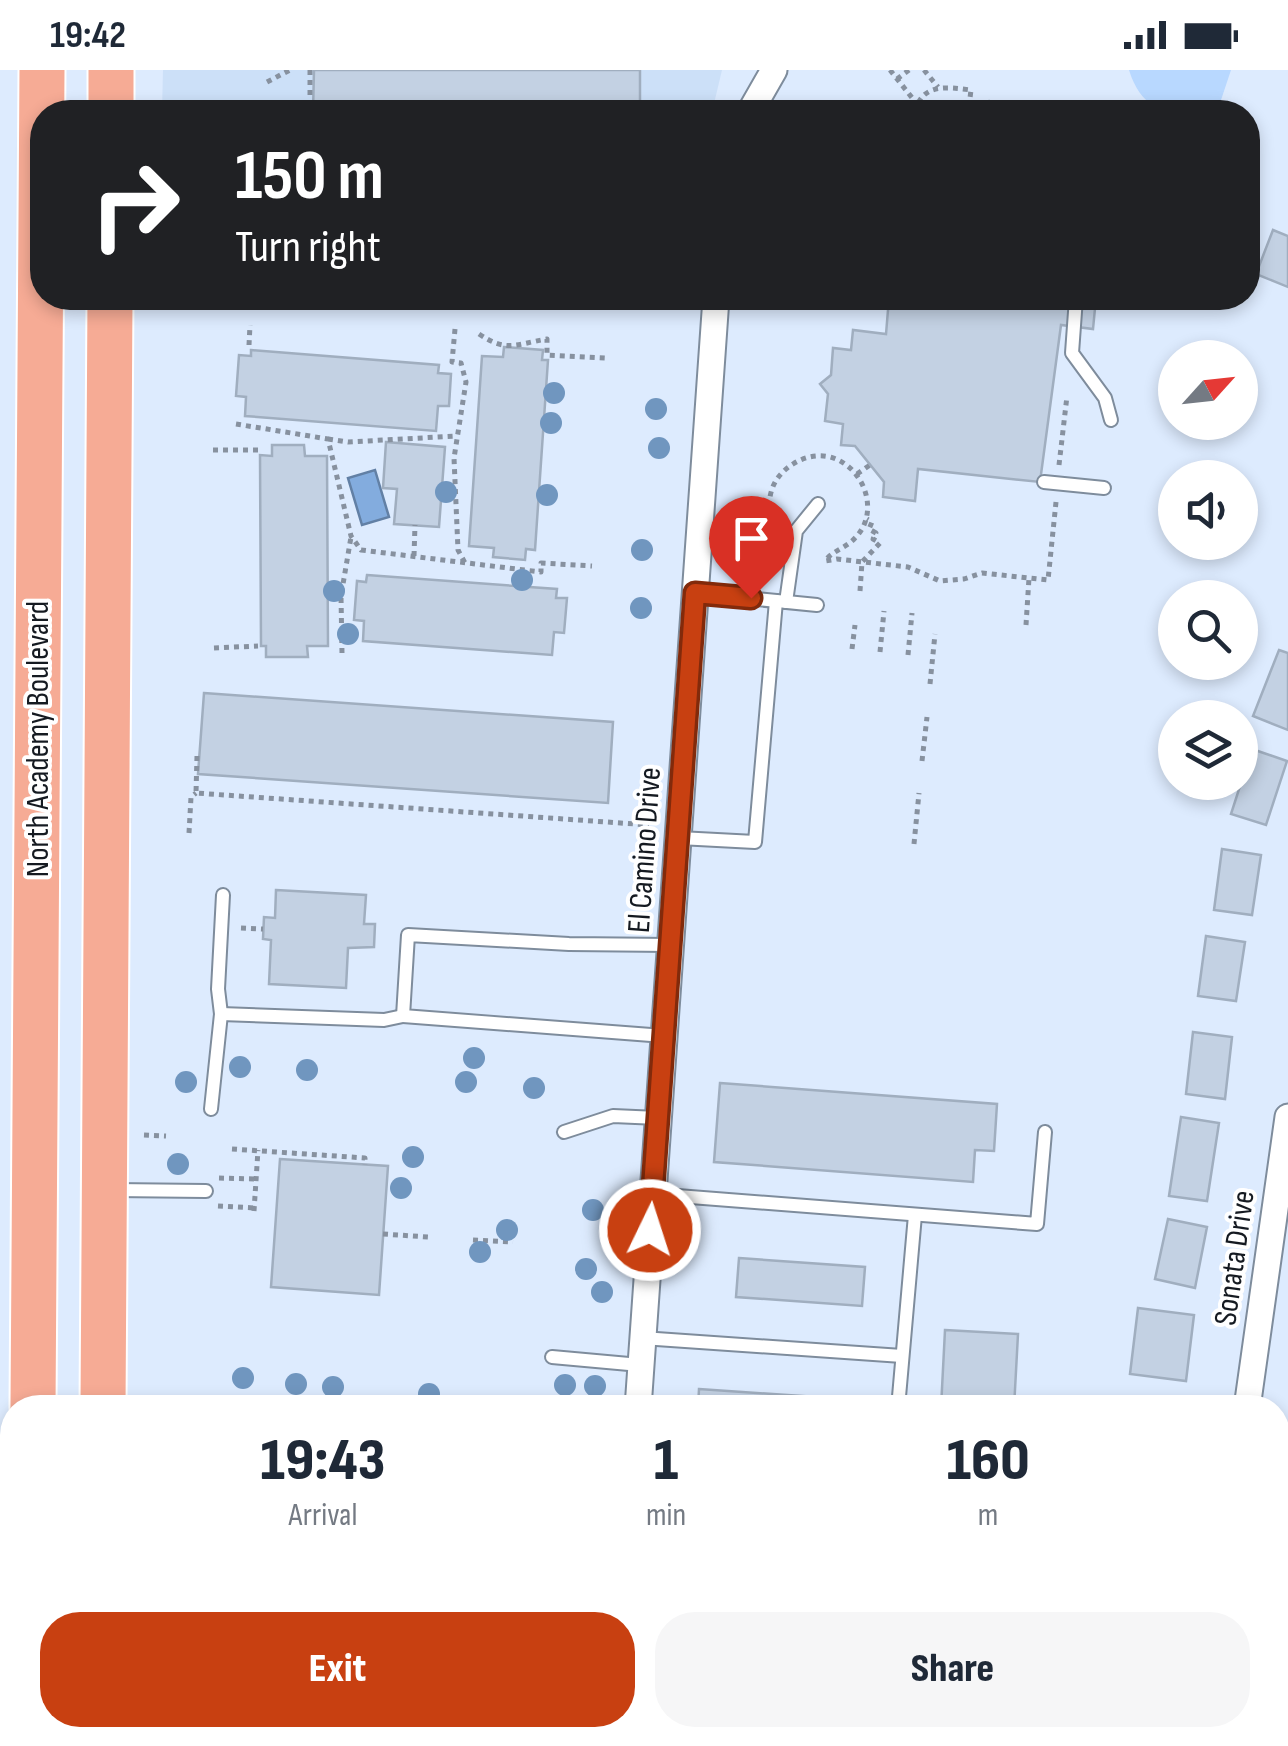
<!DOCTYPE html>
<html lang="en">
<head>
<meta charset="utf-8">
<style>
	body { margin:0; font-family:"Sofia Sans Condensed",sans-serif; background:#f6f6f7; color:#1f2937; height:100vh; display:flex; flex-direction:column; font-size:38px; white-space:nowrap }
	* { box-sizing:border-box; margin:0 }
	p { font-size:32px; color:#747a83 }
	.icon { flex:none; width:55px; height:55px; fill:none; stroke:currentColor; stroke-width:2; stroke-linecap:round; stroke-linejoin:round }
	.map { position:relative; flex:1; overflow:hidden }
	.panel { position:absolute; left:0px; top:1325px; width:1290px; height:352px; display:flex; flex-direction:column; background:#fff; border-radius:40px 40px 0 0; box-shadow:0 5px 15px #0003 }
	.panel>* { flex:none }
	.guide { position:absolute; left:30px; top:30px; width:1230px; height:210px; border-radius:40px; box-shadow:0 5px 15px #0003; background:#202124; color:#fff; overflow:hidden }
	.needle { width:65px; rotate:63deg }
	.controls { position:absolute; left:1158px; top:270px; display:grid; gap:20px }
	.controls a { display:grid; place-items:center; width:100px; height:100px; border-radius:50%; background:#fff; box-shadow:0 5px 15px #0003; font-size:50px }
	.pin { position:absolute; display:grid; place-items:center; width:85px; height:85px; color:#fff; margin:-102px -42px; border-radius:50% 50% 50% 0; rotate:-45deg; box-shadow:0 0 10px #0007 }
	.pin .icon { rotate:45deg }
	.me { position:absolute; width:110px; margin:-55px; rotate:4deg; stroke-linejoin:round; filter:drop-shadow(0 0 8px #0008) }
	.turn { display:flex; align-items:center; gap:35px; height:210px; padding:0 40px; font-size:45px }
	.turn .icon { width:130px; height:130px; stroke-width:2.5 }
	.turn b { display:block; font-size:70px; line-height:85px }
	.eta { display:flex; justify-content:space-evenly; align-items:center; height:170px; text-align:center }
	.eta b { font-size:60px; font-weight:800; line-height:70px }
	.action { display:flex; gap:20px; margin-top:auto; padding:20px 40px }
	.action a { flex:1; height:115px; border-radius:40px; background:#c84011; color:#fff; font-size:40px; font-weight:800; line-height:115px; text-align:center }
	.action a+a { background:#f6f6f7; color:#1f2937 }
	.status { display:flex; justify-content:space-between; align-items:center; height:70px; padding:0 50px; background:#fff; direction:ltr }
	.status svg { height:28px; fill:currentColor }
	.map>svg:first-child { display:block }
	.built { fill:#cce0f8 }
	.green { fill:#b8d8ff }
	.water { fill:#83acde; stroke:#6280a5; stroke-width:2.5 }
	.building { fill:#c3d1e3; stroke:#a0aebf; stroke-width:2.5 }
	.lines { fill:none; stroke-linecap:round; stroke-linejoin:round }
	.lane-casing { stroke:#7e8c9c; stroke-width:16 }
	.street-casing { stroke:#7e8c9c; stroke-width:29 }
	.highway-casing { stroke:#fff; stroke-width:49 }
	.path { stroke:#87919f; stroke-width:5; stroke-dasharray:5 5; stroke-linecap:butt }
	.lane { stroke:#fff; stroke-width:12 }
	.street { stroke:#fff; stroke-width:25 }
	.highway { stroke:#f6ab95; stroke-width:45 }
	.tree { fill:#7096bf }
	.route-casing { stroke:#822a0b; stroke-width:25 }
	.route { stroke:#c84011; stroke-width:18 }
	.labels { text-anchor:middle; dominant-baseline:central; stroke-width:8; stroke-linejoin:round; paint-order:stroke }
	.street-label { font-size:32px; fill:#151a21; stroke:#fff }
</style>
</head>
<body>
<div class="status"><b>19:42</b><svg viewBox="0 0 49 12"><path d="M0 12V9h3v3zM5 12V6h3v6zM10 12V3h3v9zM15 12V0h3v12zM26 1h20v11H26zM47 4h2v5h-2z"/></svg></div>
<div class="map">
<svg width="1288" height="1676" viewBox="0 0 1288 1676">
	<rect width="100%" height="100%" fill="#ddebfe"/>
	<path class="built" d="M163,0H722L712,42H162Z"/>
	<path class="green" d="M1129,0H1231L1217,42C1175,43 1144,48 1129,0Z"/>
	<path class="water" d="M375,400L389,447L362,455L348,408Z"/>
	<g class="building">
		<path d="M314,0H640V42H313Z"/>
		<path d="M989,31L1031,39L1087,38V42H976Z"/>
		<path d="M1273,160L1288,166V217L1256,204Z"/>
		<path d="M889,228H1096L1093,259L1061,255L1040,412L918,399L915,431L883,427L884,412L855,376L841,375L843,354L825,351L828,324L820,314L831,305L833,278L851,280L853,260L886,264Z"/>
		<path d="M504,277L543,280L542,290H548L535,480L526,479L525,490L493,487L494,478L469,476L482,286L503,287Z"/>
		<path d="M251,280L439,295L438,303L451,304L449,336H438L436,361L245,346L246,327L236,326L239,285L251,286Z"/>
		<path d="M386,372L445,377L439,457L394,454L397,419L383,418Z"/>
		<path d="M272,375H304L305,386H327L328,576H307L308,587H266V576H261L260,385L272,386Z"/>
		<path d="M367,505L557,519L556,528H567L564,563L554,562L552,585L363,571L364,551L354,550L357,511L366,512Z"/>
		<path d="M1279,580L1288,583V660L1253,646Z"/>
		<path d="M204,623L613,652L608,733L198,704Z"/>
		<path d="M1252,679L1287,691L1266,755L1231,744Z"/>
		<path d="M1222,779L1261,785L1252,845L1214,840Z"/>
		<path d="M276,820L366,825L364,854H375L374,877L348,878L346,918L269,914L271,870L263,869L264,847L275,848Z"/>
		<path d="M1206,866L1245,872L1236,931L1198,926Z"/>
		<path d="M1193,962L1232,967L1225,1029L1186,1024Z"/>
		<path d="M720,1013L997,1034L994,1081L975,1080L973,1112L714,1092Z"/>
		<path d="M1181,1047L1219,1053L1207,1131L1169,1126Z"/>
		<path d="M280,1089L388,1096L379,1225L271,1217Z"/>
		<path d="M1168,1149L1207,1157L1195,1218L1155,1209Z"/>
		<path d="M739,1188L865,1197L862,1236L736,1227Z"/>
		<path d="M1138,1238L1194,1245L1186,1311L1130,1304Z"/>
		<path d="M945,1260L1018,1264L1014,1338H941Z"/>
		<path d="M699,1319L845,1329L844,1338H698Z"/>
		<path d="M1282,1547L1288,1548V1611L1278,1609Z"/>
		<path d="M1278,1629L1288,1631V1676H1263L1265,1665H1278Z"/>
		<rect x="450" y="1665" width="59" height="11"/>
		<path d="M838,1665H975L973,1676H836Z"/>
		<path d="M1090,1665H1137L1136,1676H1089Z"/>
	</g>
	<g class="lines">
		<g class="lane-casing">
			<g id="lane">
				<path d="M1076,228L1072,283L1105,328L1111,350"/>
				<path d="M1044,412L1104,418"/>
				<path d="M695,523L817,535"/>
				<path d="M786,532L796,461L818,434"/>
				<path d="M679,768L755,772L776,531"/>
				<path d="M221,944L384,950L403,946"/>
				<path d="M664,966L403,946L408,865L569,874L670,875"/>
				<path d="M211,1039L221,944L218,919L223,825"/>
				<path d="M564,1062L613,1046L658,1048"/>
				<path d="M113,1120L206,1121"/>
				<path d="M652,1124L1037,1154L1045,1062"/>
				<path d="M642,1268L902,1286"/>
				<path d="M552,1287L640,1295"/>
				<path d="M215,1337L256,1338"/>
				<path d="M898,1338L915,1145"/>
				<path d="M406,1665V1676"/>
				<path d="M549,1676V1665"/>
				<path d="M689,1676L690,1665"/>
				<path d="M765,1676L779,1665"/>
			</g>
		</g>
		<g class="street-casing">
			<g id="street">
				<path d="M750,42L774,0"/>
				<path d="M638,1338L716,228"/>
				<path d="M1247,1338L1288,1047"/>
				<path d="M614,1676L615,1665"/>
				<path d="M1198,1676L1200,1665"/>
			</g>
		</g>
		<g class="highway-casing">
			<g id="highway">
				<path d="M111,42V0"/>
				<path d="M33,1338L42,0"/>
				<path d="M103,1338L110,228"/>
				<path d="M31,1676V1665"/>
				<path d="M99,1676V1665"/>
			</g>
		</g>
		<g class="path">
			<path d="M310,0V42"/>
			<path d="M890,0L917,34"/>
			<path d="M924,0L938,17"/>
			<path d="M897,9L909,0"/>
			<path d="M267,12L290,0"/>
			<path d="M915,42C922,13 946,17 971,20L969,36L951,34L940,42"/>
			<path d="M243,229V228"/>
			<path d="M455,259L452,292L461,293L466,312L454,388L458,480L465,493"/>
			<path d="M479,264C507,283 516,274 547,269V285L605,288"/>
			<path d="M249,275L250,255"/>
			<path d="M236,354L328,369L351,466L361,480L541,502V493L592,496"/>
			<path d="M328,369L348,372L457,366"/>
			<path d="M213,380H260"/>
			<path d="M1059,395L1067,326"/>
			<path d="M857,404L870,395"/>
			<path d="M414,486L415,455"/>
			<path d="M731,505C740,503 752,500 759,493C784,465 749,422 793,394C804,387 817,384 830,387C864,396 881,442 855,468C846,478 832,481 825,491L837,489L908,497L940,511L964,509L982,503L1048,510L1056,432"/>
			<path d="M860,521L862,492L880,473L873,469L876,463L869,459L872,452L867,449"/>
			<path d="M1026,555L1029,508"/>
			<path d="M214,578L258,576"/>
			<path d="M852,579L855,555"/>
			<path d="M880,582L884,541"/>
			<path d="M342,583L341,526L351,467"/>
			<path d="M908,585L912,543"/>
			<path d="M930,614L935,564"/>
			<path d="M197,686L196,723L649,755"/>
			<path d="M922,691L927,647"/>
			<path d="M189,763L191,727L196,723"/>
			<path d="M914,774L919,723"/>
			<path d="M241,858L263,859"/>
			<path d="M144,1065L166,1066"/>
			<path d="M232,1079L365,1088V1095"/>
			<path d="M219,1108L256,1109"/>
			<path d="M218,1136L255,1138"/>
			<path d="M254,1141L258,1080"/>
			<path d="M383,1164L428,1167"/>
			<path d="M473,1170L513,1172"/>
		</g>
		<use href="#lane" class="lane"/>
		<use href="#street" class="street"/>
		<use href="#highway" class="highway"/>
	</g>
	<g class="tree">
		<circle cx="554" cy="323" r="11"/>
		<circle cx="656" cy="339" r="11"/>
		<circle cx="551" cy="353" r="11"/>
		<circle cx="659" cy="378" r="11"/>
		<circle cx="446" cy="422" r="11"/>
		<circle cx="547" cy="425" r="11"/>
		<circle cx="642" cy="480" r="11"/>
		<circle cx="522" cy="510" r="11"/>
		<circle cx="334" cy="521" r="11"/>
		<circle cx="641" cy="538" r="11"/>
		<circle cx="348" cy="564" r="11"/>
		<circle cx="474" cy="988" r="11"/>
		<circle cx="240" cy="997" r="11"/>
		<circle cx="307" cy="1000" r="11"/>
		<circle cx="186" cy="1012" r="11"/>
		<circle cx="466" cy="1012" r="11"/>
		<circle cx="534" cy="1018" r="11"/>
		<circle cx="413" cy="1087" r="11"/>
		<circle cx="178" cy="1094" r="11"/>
		<circle cx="401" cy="1118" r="11"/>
		<circle cx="593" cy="1140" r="11"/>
		<circle cx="507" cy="1160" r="11"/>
		<circle cx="480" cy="1182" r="11"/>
		<circle cx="586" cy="1199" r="11"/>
		<circle cx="602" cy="1222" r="11"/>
		<circle cx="243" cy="1308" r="11"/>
		<circle cx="296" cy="1314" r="11"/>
		<circle cx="565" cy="1315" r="11"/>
		<circle cx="595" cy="1316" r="11"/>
		<circle cx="333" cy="1317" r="11"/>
		<circle cx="429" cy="1324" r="11"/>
	</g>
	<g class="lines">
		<g class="route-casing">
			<path id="route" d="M650,1160L695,523L751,528"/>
		</g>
		<use href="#route" class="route"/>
	</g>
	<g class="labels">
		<g class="street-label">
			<text transform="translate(38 669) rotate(-90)">North Academy Boulevard</text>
			<text transform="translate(645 780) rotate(-86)">El Camino Drive</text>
			<text transform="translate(1235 1188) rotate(-82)">Sonata Drive</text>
		</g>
	</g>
</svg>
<div class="controls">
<a><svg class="needle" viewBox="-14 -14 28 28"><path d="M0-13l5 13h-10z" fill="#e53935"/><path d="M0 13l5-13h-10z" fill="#747a83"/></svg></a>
<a><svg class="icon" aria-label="sound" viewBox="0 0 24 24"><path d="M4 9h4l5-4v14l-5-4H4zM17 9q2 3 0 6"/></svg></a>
<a><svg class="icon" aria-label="search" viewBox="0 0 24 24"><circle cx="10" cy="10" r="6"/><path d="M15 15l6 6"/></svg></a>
<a><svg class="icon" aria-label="layers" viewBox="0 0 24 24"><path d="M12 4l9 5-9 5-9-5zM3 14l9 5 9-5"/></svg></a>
</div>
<div class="pin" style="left:751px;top:528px;background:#d93025"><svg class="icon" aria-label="arrive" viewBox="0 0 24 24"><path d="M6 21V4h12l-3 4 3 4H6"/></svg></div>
<svg class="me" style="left:650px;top:1160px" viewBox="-20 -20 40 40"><circle r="17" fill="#c84011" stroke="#fff" stroke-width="3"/><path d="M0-11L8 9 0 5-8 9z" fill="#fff"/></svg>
<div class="guide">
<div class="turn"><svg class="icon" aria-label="right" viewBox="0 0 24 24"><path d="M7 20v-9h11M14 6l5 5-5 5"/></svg><div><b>150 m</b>Turn right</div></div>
</div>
<section class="panel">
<div class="eta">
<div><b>19:43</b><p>Arrival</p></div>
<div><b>1</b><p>min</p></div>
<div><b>160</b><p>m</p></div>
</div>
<div class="action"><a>Exit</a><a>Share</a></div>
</section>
</div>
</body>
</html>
